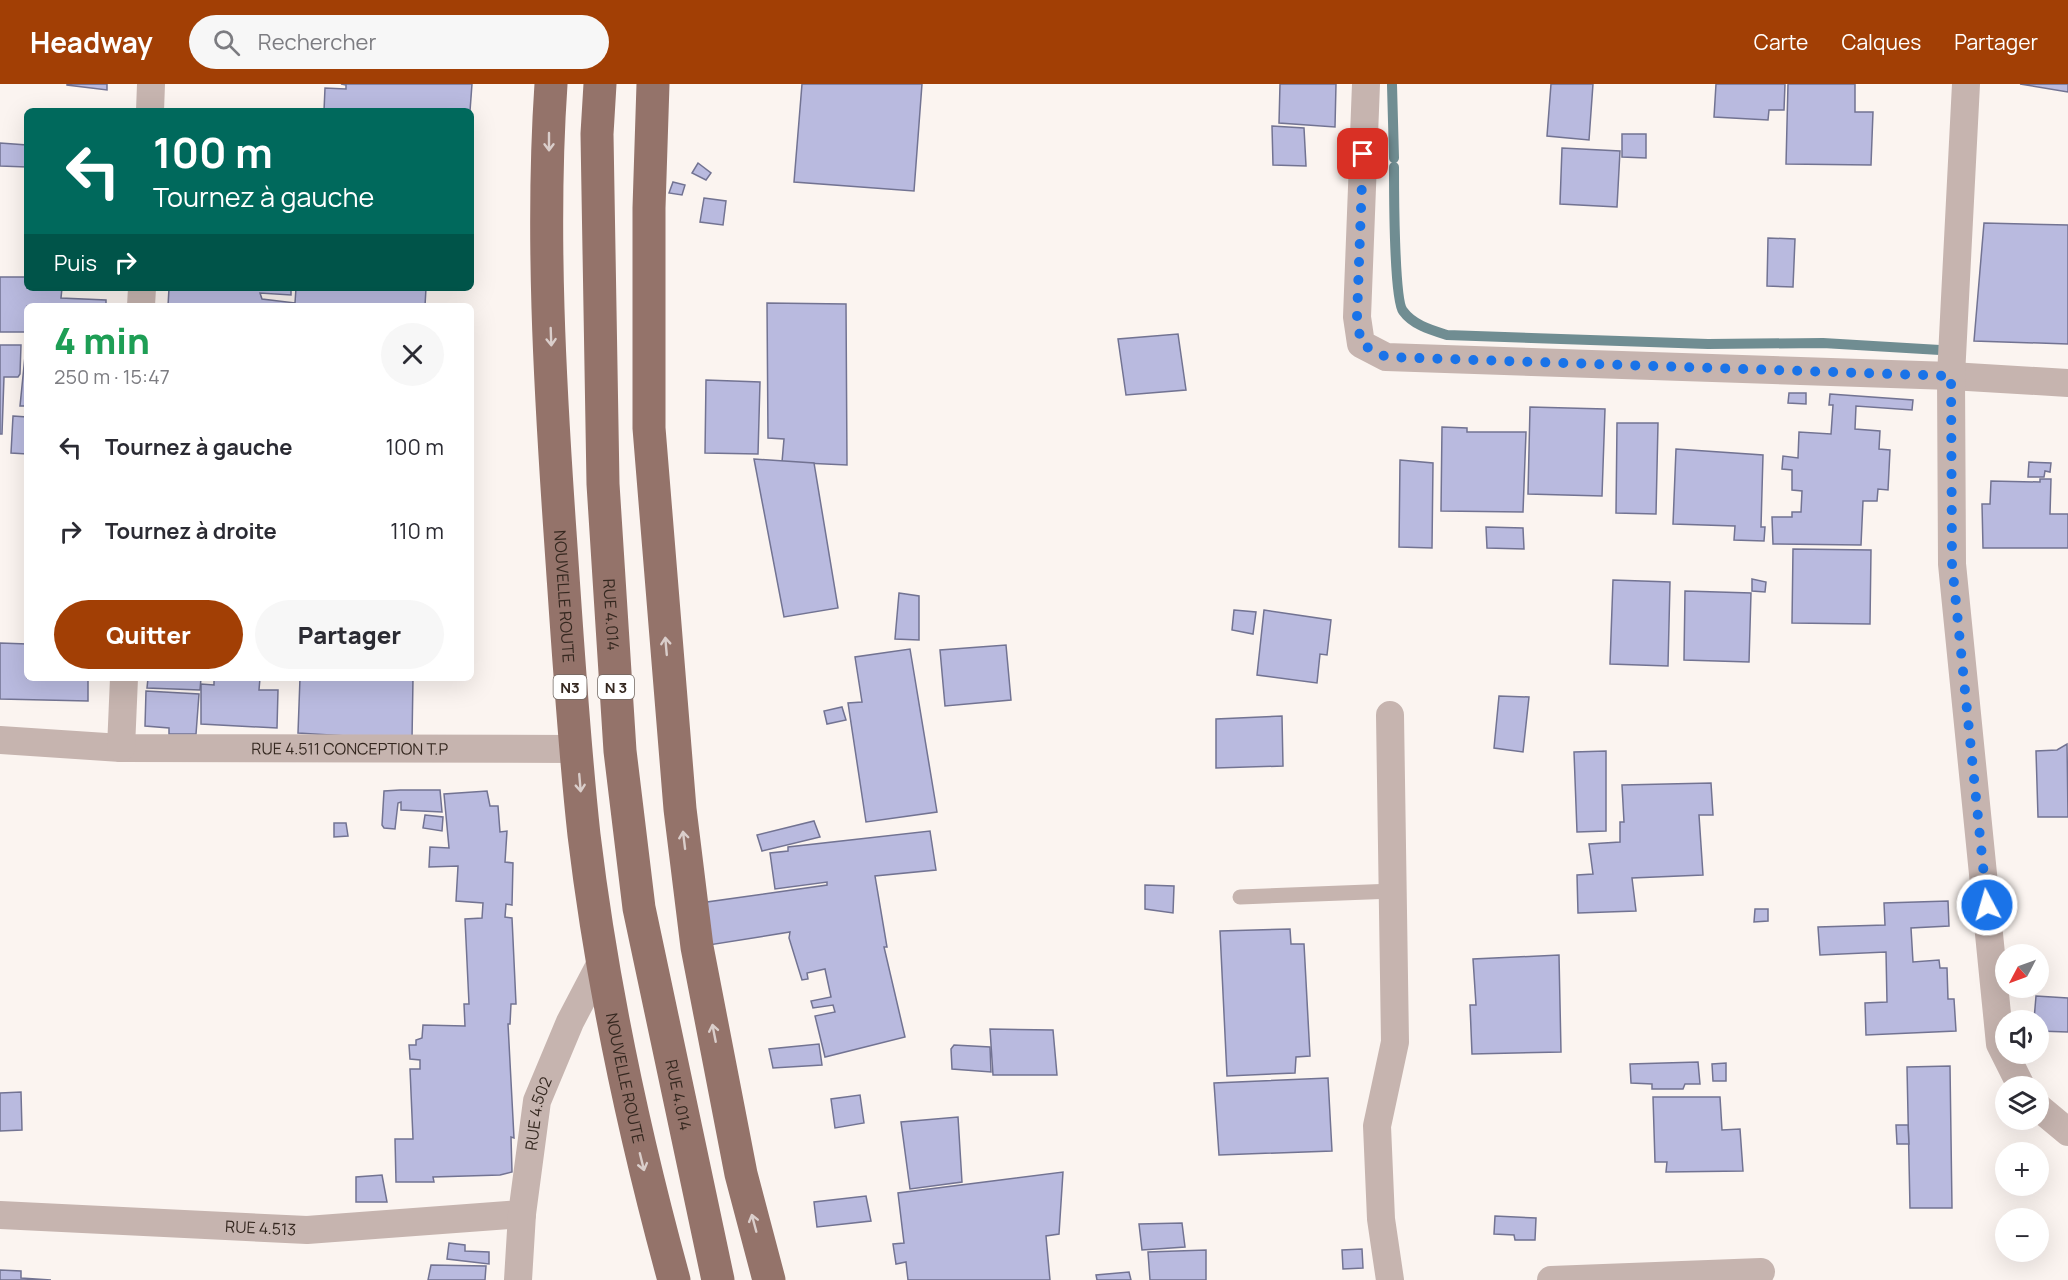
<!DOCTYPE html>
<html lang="fr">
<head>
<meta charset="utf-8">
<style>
	body { margin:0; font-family:Manrope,sans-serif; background:#f7f7f7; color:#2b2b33; height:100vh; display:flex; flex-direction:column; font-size:22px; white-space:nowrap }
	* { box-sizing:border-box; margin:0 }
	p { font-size:20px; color:#7c7c81 }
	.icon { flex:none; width:33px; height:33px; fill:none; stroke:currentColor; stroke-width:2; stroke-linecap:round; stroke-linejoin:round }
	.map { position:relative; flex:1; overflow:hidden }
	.drawer { position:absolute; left:24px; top:219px; width:450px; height:378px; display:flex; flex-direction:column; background:#fff; border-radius:9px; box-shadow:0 6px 24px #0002 }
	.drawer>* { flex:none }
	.guide { position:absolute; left:24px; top:24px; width:450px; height:183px; border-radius:9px; box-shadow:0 6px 24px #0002; background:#00695c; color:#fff; overflow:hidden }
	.needle { width:39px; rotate:229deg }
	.fabs { position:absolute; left:1995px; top:860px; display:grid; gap:12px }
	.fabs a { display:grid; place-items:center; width:54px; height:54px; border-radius:50%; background:#fff; box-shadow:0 6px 24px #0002; font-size:30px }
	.pin { position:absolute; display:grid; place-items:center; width:51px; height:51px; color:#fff; margin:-26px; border-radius:12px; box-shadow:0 3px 9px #0006 }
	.me { position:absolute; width:66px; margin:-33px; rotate:354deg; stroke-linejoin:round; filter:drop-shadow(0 0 4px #0008) }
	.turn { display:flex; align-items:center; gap:21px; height:126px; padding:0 30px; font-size:27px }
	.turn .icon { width:78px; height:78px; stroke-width:2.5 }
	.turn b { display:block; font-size:42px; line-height:51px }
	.then { display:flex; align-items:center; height:57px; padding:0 30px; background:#0003; gap:12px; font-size:22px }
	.round { display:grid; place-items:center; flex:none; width:63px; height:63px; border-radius:32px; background:#f7f7f7 }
	.overview { display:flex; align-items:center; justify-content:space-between; height:102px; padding:0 30px }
	h1 { font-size:36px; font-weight:800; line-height:45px; color:#1e9e55 }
	.cta { display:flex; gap:12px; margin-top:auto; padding:12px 30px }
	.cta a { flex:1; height:69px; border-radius:36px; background:#a23f05; color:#fff; font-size:24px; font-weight:800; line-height:69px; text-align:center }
	.cta a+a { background:#f7f7f7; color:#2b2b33 }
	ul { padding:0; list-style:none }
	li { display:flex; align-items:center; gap:18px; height:84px; padding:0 30px }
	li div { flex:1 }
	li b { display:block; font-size:22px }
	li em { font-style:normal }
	header { display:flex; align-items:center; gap:36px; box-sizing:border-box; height:84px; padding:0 30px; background:#a23f05; color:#fff }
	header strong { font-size:28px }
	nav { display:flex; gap:33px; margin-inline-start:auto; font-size:21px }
	.search { width:420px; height:54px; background:#f7f7f7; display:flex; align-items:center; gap:15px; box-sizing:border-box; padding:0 21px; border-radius:33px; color:#7c7c81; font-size:22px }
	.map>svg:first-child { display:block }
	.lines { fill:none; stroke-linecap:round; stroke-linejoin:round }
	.stream { stroke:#708d92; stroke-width:10 }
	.building { fill:#b9badf; stroke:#727392; stroke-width:1.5 }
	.service { stroke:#c6b4af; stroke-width:15 }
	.minor { stroke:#c6b4af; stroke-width:28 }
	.trunk { stroke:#94736a; stroke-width:33 }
	.oneway { stroke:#dacecb }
	.route { stroke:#1a73e8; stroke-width:10; stroke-dasharray:0 18 }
	.labels { text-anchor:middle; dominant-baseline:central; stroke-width:4.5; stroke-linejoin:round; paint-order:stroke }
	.shield { fill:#fff; stroke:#726863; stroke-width:1.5 }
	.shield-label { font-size:15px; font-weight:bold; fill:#352820 }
	.street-label { font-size:16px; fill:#352820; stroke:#fff }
</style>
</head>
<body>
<header>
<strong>Headway</strong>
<div class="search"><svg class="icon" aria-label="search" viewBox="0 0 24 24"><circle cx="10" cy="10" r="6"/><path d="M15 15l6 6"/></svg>Rechercher</div>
<nav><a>Carte</a><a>Calques</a><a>Partager</a></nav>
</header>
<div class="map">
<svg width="2068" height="1196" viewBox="0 0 2068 1196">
	<rect width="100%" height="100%" fill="#fbf4f0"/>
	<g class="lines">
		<g class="stream">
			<path d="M1392,1L1394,74"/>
			<path d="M1394,83C1394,103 1394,216 1403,227C1413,241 1431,246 1447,251L1708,260L1823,259L1940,266"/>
		</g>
	</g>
	<g class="building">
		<path d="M67,0H107V6L67,1Z"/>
		<path d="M341,0H472L470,27H324L325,4L346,5V1Z"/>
		<path d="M802,0H922L914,107L794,98Z"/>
		<path d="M1280,0H1336L1335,43L1279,39Z"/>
		<path d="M1551,0H1593L1589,56L1547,52Z"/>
		<path d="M1716,0H1785L1784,26H1769L1768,36L1714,33Z"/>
		<path d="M1788,0H1855V28H1873L1871,81L1786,80Z"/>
		<path d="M2020,0H2068V8Z"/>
		<path d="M1272,42L1304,44L1306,82L1273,81Z"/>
		<path d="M1622,50H1646V74L1622,73Z"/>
		<path d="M0,59L27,61V83L0,82Z"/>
		<path d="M1562,64L1620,67L1617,123L1560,120Z"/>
		<path d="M698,79L711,89L706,96L692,89Z"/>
		<path d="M673,98L685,101L682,111L669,109Z"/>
		<path d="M704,114L726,117L723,141L700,138Z"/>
		<path d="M1984,139L2068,141V260L1974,257Z"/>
		<path d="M1768,154L1795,155L1793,203L1767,202Z"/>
		<path d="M0,193H27V204H62L61,214L106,216V222H27V248H0Z"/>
		<path d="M169,204H291V211L260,209L262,215L295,219L296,204H426L425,222H168Z"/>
		<path d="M767,219L846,220L847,381L782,378L784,355L768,354Z"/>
		<path d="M1178,250L1186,306L1126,311L1118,255Z"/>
		<path d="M0,261H21L20,290L18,293H4L2,350H0Z"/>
		<path d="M26,262H27V322H20Z"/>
		<path d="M706,296L760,298L758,370L705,369Z"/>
		<path d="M1789,309H1806V320L1788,319Z"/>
		<path d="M1830,310L1913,316L1912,326L1856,322L1855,345L1880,347L1879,365L1890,366L1888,406L1878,405L1877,417H1863L1861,461L1773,460L1772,433H1792V428H1801L1802,407L1792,406V386L1782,385L1783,372L1798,374L1799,348L1831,350L1833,321H1829Z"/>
		<path d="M1530,323L1605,325L1602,412L1528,410Z"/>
		<path d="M13,332L27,333V370L11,369Z"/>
		<path d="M1617,339H1658L1656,430L1616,429Z"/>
		<path d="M1442,343L1467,344V348H1526L1523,428L1441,427Z"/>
		<path d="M1676,365L1763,371L1761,443H1765L1764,457L1734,456L1735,442L1673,440Z"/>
		<path d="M754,375L814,379L838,524L784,533Z"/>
		<path d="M1400,376L1433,379L1432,464L1399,463Z"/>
		<path d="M2029,378L2051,379L2050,388L2045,387L2044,393H2028Z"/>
		<path d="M2040,395H2051L2050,430H2068V464H1983L1982,420H1990L1991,397L2040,398Z"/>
		<path d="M1486,443L1523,444L1524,465L1487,464Z"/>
		<path d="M1793,465L1871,466L1870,540L1792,539Z"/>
		<path d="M1752,495L1766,498L1765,508L1752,507Z"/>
		<path d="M1613,496L1670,498L1668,582L1610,580Z"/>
		<path d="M1685,507L1751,509L1749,578L1684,576Z"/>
		<path d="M899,509L919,512V556L895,555Z"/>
		<path d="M1234,526L1256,528L1253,550L1232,546Z"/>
		<path d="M1264,526L1331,536L1327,571L1320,570L1317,599L1257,591Z"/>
		<path d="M0,559L27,560V594H88V617L0,615Z"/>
		<path d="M1006,561L1011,616L945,622L940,566Z"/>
		<path d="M910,565L937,728L866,738L848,619L862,618L855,573Z"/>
		<path d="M148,594H201L200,606L147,604Z"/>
		<path d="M214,594H260L259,606H278L277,644L201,640V600L214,601Z"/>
		<path d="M300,594H413L412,656L298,649Z"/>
		<path d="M146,607L199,610L196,650H169V644L145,642Z"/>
		<path d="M1499,612L1529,613L1523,668L1494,664Z"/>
		<path d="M842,623L846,636L827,640L824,627Z"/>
		<path d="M1282,632L1283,682L1216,684V635Z"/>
		<path d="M2067,660L2068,733H2038L2036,667L2057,666Z"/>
		<path d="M1606,667V747L1577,748L1574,668Z"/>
		<path d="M1711,699L1713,731H1699L1703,791L1632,794L1636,827L1578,829L1577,791L1593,790L1589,760L1620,758V738H1624L1622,701Z"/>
		<path d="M400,706H440L442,728L401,726V718L398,719L395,745L384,744L382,741L384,707Z"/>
		<path d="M487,707L490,722H498L500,748L507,747L505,778L513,779L512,821L506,820L505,833L512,834L516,920H511L510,940H508L514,1054L511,1053L512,1088L500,1091L433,1093L434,1098H396L395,1055H413L410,985H420V976L410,975L409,961H416V956L422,954L423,941L465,942L464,920H469L465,835L482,834L483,819L456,817L458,782L429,783L430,763L449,764L444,710Z"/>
		<path d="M425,731L443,733L442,747L423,744Z"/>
		<path d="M814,737L820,753L762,767L757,751Z"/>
		<path d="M334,739H346L348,752L334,753Z"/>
		<path d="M930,747L936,786L875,792L887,863H884L905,953L825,973L815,932L835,928L833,921L813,924L811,917L831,913L825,885L807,889L808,895L802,896L789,854L790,848L709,861L700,819L827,801V798L775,805L770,769L788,767V763Z"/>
		<path d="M1145,801L1174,802L1173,829L1145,825Z"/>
		<path d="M1948,817L1949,842L1911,844L1913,878L1939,876L1940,884H1947L1948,915H1954L1956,947L1866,951L1865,919L1887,918L1886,868L1820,871L1818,843L1885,841L1884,819Z"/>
		<path d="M1755,825H1768V837L1754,838Z"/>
		<path d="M1290,845L1291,860H1304L1310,972L1296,973L1295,989L1227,992L1220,847Z"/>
		<path d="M1559,871L1561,968L1472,970L1470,921H1476L1473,875Z"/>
		<path d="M2036,912L2068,914V948L2038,947V936H2034Z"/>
		<path d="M990,945L1053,946L1057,991H993Z"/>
		<path d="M819,960L822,981L773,984L769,965Z"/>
		<path d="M954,961L990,963L991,988L952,985L951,965Z"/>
		<path d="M1698,978L1700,1000H1685L1683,1005H1652V1000L1631,999L1630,980Z"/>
		<path d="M1726,979V997H1713L1712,980Z"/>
		<path d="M1950,982L1952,1124H1910L1907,983Z"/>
		<path d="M1328,994L1332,1067L1219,1071L1214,999Z"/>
		<path d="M21,1008L22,1046L0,1047V1009Z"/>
		<path d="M860,1011L864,1039L835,1044L831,1015Z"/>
		<path d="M1653,1013H1720L1722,1046L1740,1045L1743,1087L1666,1088L1667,1078H1655Z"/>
		<path d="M958,1033L962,1098L910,1105L901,1038Z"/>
		<path d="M1896,1041H1908L1909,1060H1897Z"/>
		<path d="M1063,1088L1059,1150L1046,1152L1050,1196H908L906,1178L896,1180L893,1160L904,1159L898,1109Z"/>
		<path d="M382,1091L387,1118H356V1093Z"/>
		<path d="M866,1112L871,1137L817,1143L814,1118Z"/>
		<path d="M1495,1132L1536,1134L1535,1156H1515L1514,1151L1494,1150Z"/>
		<path d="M1182,1139L1185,1163L1142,1166L1139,1140Z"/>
		<path d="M449,1159L465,1161V1167L489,1168V1180L447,1175Z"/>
		<path d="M1362,1165L1363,1184L1343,1185L1342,1166Z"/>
		<path d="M1206,1166V1196H1150L1148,1168Z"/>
		<path d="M431,1181L486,1182L485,1196H428Z"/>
		<path d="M0,1186L21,1187V1194L51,1196H0Z"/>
		<path d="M1129,1188L1131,1196H1097L1096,1191Z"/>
	</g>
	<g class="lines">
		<path class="service" d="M1240,813L1394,807"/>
		<g class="minor">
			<path d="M1366,0L1357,233L1361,260L1386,273L1951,292L2068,299"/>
			<path d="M1966,0L1951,292L1952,480L2000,960L2021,1002"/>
			<path d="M150,27L151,0"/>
			<path d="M141,222L142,204"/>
			<path d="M1390,631L1395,958L1377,1042L1381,1135L1390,1196"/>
			<path id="s1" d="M0,656L121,664L576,665"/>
			<path d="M121,664L124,594"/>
			<path d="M2038,1023L2068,1048"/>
			<path id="s2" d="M0,1131L307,1146L522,1130"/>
			<path id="s3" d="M518,1196L522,1130L537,1017L570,938L603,875"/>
			<path d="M1551,1196L1761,1188"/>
		</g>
		<g class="trunk">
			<path id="s4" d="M551,0C541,146 550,303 560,448C567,549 573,650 584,751C602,901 634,1050 674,1196"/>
			<path id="s5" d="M600,0L597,50L603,400L620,667L639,824L718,1196"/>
			<path d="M653,0L649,124V344L680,725L697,863L741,1090L769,1196"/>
		</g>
	</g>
	<defs><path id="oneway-shaft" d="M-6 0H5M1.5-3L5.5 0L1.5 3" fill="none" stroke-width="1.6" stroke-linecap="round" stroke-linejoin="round" transform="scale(1.5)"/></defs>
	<g class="oneway">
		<use href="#oneway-shaft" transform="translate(549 58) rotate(90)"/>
		<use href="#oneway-shaft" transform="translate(551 253) rotate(88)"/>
		<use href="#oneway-shaft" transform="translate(666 562) rotate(-95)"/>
		<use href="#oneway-shaft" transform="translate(580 699) rotate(85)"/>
		<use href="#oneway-shaft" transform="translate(684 756) rotate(-97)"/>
		<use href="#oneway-shaft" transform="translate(714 949) rotate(-101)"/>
		<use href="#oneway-shaft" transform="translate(642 1078) rotate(76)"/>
		<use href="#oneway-shaft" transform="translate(754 1139) rotate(-105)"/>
	</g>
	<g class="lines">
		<path class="route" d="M1363,70L1357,233L1361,260L1386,273L1951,292L1952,480L1987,821"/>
	</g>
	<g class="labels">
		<g class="shield">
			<rect x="553.5" y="591" width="33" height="24" rx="4.5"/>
			<rect x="598" y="591" width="36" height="24" rx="4.5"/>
		</g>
		<g class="shield-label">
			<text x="570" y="603">N3</text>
			<text x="616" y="603">N 3</text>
		</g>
		<g class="street-label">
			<text stroke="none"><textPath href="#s4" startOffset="513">NOUVELLE ROUTE</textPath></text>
			<text stroke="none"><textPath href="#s5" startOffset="531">RUE 4.014</textPath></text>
			<text stroke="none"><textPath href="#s1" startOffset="350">RUE 4.511 CONCEPTION T.P</textPath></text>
			<text stroke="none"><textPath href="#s4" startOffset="999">NOUVELLE ROUTE</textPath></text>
			<text stroke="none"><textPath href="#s5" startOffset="1017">RUE 4.014</textPath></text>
			<text stroke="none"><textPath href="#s3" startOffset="168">RUE 4.502</textPath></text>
			<text stroke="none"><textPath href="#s2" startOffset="261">RUE 4.513</textPath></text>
		</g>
	</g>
</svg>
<div class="fabs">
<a><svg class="needle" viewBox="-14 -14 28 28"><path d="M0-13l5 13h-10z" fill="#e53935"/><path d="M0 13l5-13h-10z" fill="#7c7c81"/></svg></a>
<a><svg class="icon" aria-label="sound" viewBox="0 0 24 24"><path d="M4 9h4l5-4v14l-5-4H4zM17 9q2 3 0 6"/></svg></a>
<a><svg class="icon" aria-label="layers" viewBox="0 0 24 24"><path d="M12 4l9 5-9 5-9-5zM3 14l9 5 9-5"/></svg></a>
<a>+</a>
<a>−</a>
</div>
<div class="pin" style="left:1363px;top:70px;background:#d93025"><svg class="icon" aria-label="arrive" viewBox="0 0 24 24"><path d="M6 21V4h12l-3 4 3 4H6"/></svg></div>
<svg class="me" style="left:1987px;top:821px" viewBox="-20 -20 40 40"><circle r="17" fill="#1a73e8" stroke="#fff" stroke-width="3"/><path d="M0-11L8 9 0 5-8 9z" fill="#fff"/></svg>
<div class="guide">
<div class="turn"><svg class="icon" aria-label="left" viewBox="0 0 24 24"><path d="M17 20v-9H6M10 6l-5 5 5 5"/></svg><div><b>100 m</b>Tournez à gauche</div></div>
<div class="then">Puis<svg class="icon" aria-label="right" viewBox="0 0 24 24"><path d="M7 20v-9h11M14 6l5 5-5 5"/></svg></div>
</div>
<section class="drawer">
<div class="overview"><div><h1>4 min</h1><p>250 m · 15:47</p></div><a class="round"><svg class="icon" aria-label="close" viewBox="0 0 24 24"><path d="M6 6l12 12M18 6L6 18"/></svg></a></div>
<ul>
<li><svg class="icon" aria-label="left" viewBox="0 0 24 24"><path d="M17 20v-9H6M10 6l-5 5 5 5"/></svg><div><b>Tournez à gauche</b></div><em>100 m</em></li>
<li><svg class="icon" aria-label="right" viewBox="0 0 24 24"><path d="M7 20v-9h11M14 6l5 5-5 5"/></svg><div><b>Tournez à droite</b></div><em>110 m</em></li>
</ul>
<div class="cta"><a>Quitter</a><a>Partager</a></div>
</section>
</div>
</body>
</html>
